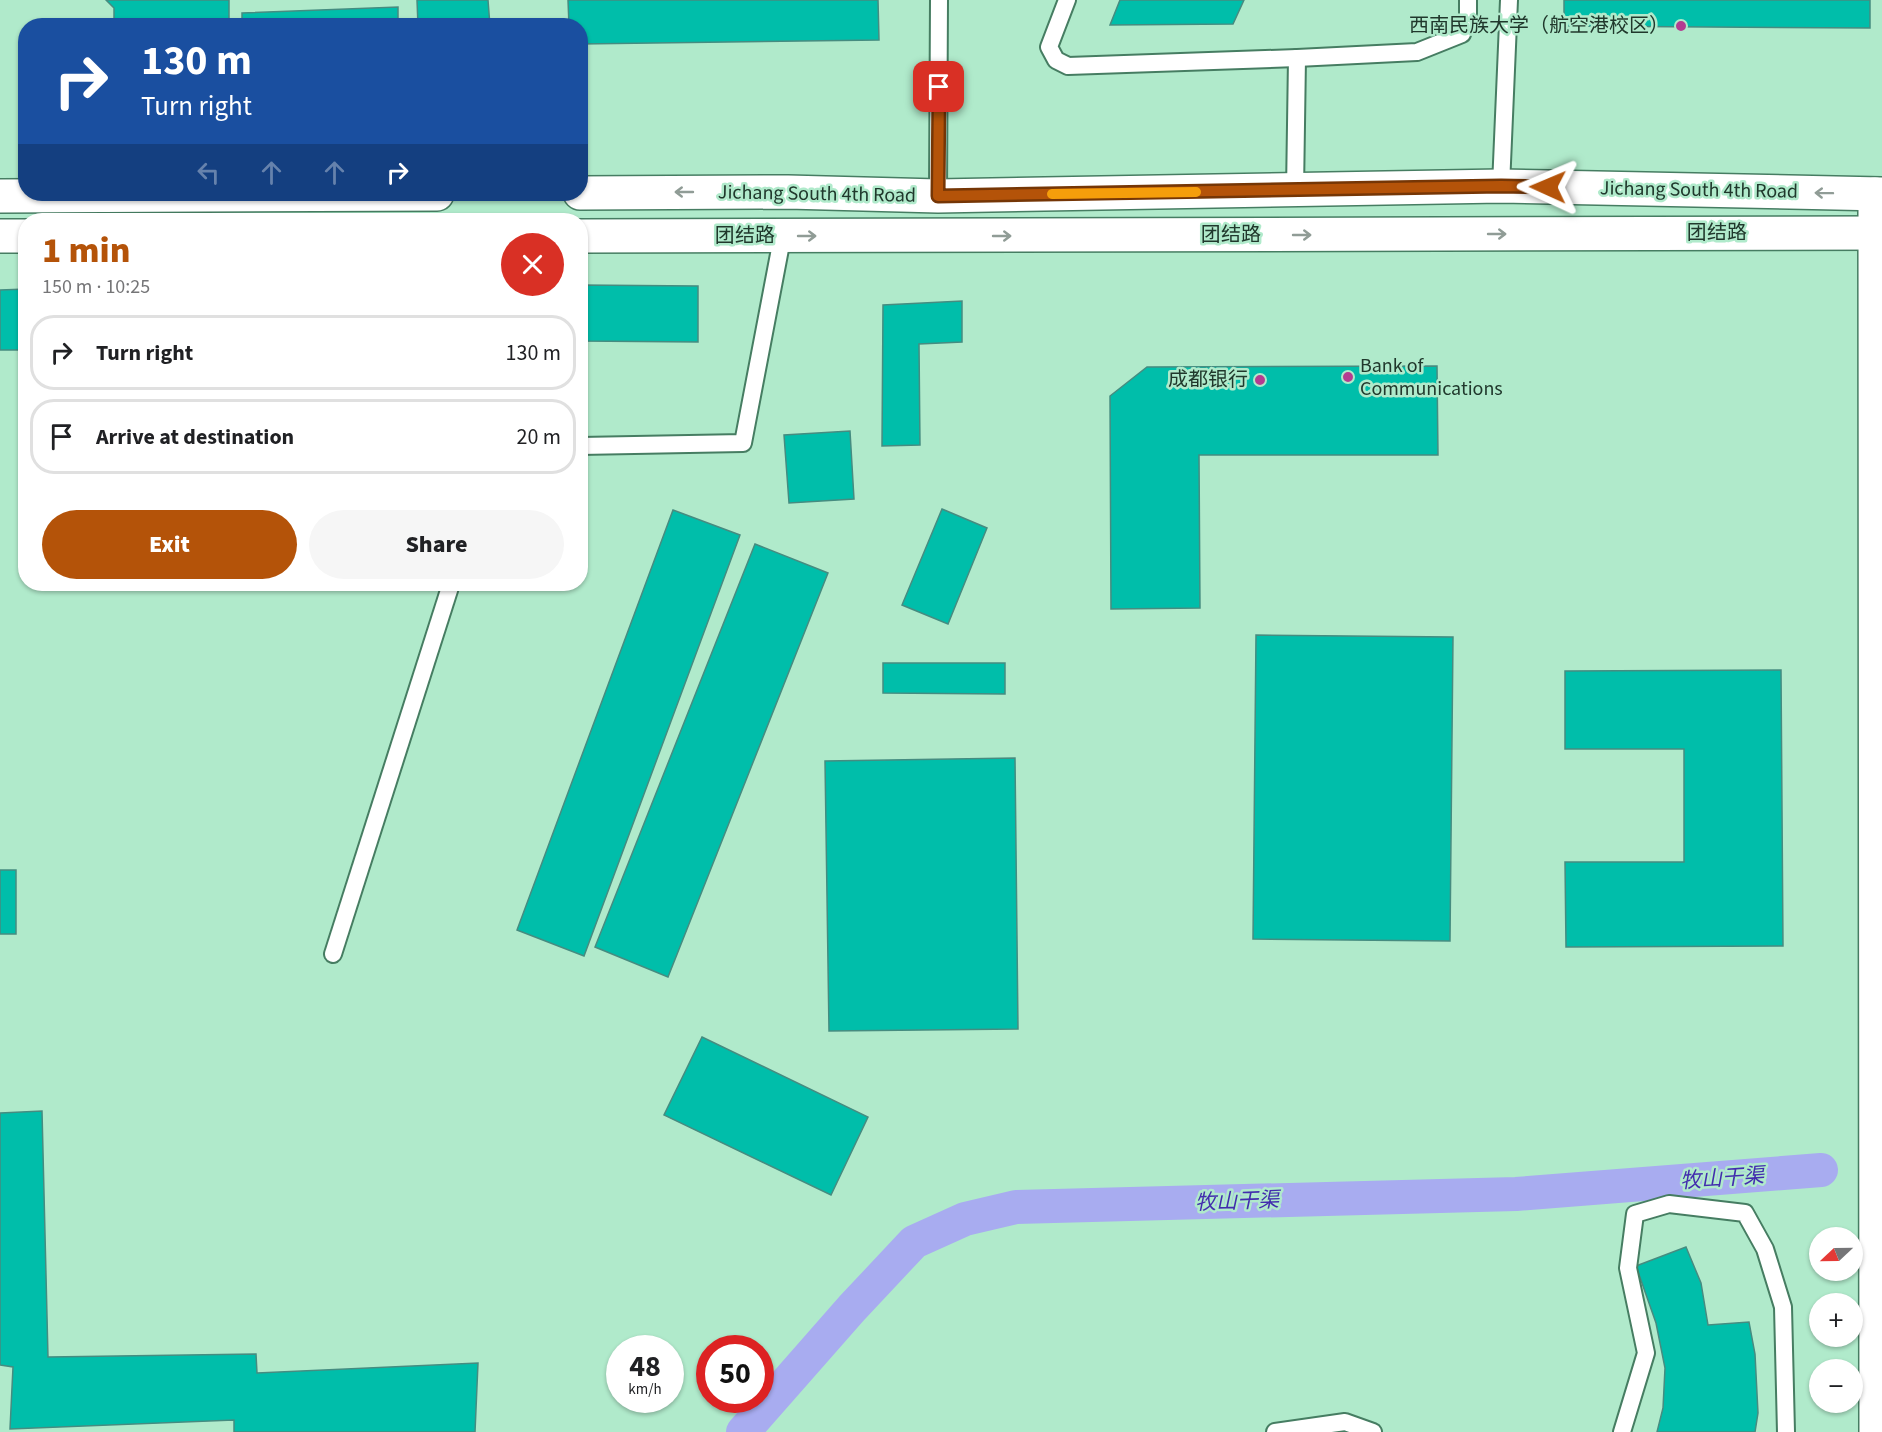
<!DOCTYPE html>
<html lang="en">
<head>
<meta charset="utf-8">
<style>
	body { margin:0; font-family:"Source Sans 3","Noto Sans SC",sans-serif; background:#f6f6f6; color:#202124; height:100vh; display:flex; flex-direction:column; font-size:22px; white-space:nowrap }
	* { box-sizing:border-box; margin:0 }
	p { font-size:20px; color:#757577 }
	.icon { flex:none; width:33px; height:33px; fill:none; stroke:currentColor; stroke-width:2; stroke-linecap:round; stroke-linejoin:round }
	.map { position:relative; flex:1; overflow:hidden }
	.sheet { position:absolute; left:18px; top:213px; width:570px; height:378px; display:flex; flex-direction:column; background:#fff; border-radius:24px; box-shadow:0 2px 4px #0004 }
	.sheet>* { flex:none }
	.top-card { position:absolute; left:18px; top:18px; width:570px; height:183px; border-radius:24px; box-shadow:0 2px 4px #0004; background:#1a4fa0; color:#fff; overflow:hidden }
	.needle { width:39px; rotate:248deg }
	.fabs { position:absolute; left:1809px; top:1227px; display:grid; gap:12px }
	.fabs a { display:grid; place-items:center; width:54px; height:54px; border-radius:50%; background:#fff; box-shadow:0 2px 4px #0004; font-size:30px }
	.speed { position:absolute; left:606px; top:1335px; display:flex; gap:12px; font-size:30px; font-weight:700; text-align:center }
	.speed>* { display:grid; place-content:center; width:78px; height:78px; border-radius:50%; background:#fff; box-shadow:0 2px 4px #0004; line-height:1 }
	.speed small { font-size:15px; font-weight:400 }
	.speed .limit { border:9px solid #d22; background:#fff; color:#111 }
	.pin { position:absolute; display:grid; place-items:center; width:51px; height:51px; color:#fff; margin:-26px; border-radius:12px; box-shadow:0 3px 9px #0006 }
	.me { position:absolute; width:66px; margin:-33px; rotate:271deg; stroke-linejoin:round; filter:drop-shadow(0 0 4px #0008) }
	.turn { display:flex; align-items:center; gap:21px; height:126px; padding:0 24px; font-size:27px }
	.turn .icon { width:78px; height:78px; stroke-width:2.5 }
	.turn b { display:block; font-size:42px; line-height:51px }
	.lanes { display:flex; align-items:center; height:57px; padding:0 24px; background:#0003; justify-content:center; gap:30px; direction:ltr }
	.lanes .off { opacity:.35 }
	.round { display:grid; place-items:center; flex:none; width:63px; height:63px; border-radius:32px; background:#f6f6f6 }
	.head { display:flex; align-items:center; justify-content:space-between; height:102px; padding:0 24px }
	h1 { font-size:36px; font-weight:800; line-height:45px; color:#b45309 }
	.cta { display:flex; gap:12px; margin-top:auto; padding:12px 24px }
	.cta a { flex:1; height:69px; border-radius:36px; background:#b45309; color:#fff; font-size:24px; font-weight:800; line-height:69px; text-align:center }
	.cta a+a { background:#f6f6f6; color:#202124 }
	ul { padding:0; list-style:none }
	li { display:flex; align-items:center; gap:18px; height:75px; margin:0 12px 9px; padding:0 12px; border:3px solid #e0e0e0; border-radius:24px }
	li div { flex:1 }
	li b { display:block; font-size:22px }
	li em { font-style:normal }
	.map>svg:first-child { display:block }
	.lines { fill:none; stroke-linecap:round; stroke-linejoin:round }
	.canal { stroke:#a8acf0; stroke-width:34 }
	.building { fill:#00beaa; stroke:#468c80; stroke-width:1.5 }
	.service-casing { stroke:#467d62; stroke-width:20 }
	.tertiary-casing { stroke:#467d62; stroke-width:36 }
	.secondary-casing { stroke:#467d62; stroke-width:36 }
	.service { stroke:#fff; stroke-width:16 }
	.tertiary { stroke:#fff; stroke-width:33 }
	.secondary { stroke:#fff; stroke-width:33 }
	.oneway { stroke:#909c96 }
	.route-casing { stroke:#753606; stroke-width:15 }
	.route { stroke:#b45309; stroke-width:10 }
	.slow { stroke:#f59e0b; stroke-width:10 }
	.poi-dot { fill:#b43c91; stroke:#b0eacb; stroke-width:2 }
	.labels { text-anchor:middle; dominant-baseline:central; stroke-width:5; stroke-linejoin:round; paint-order:stroke }
	.poi-label { font-size:20px; fill:#20382c; stroke:#b0eacb; text-anchor:end }
	.street-label { font-size:20px; fill:#20382c; stroke:#b0eacb }
	.water-label { font-size:21px; font-style:italic; fill:#422dae; stroke:#b0eacb }
</style>
</head>
<body>
<div class="map">
<svg width="1882" height="1432" viewBox="0 0 1882 1432">
	<rect width="100%" height="100%" fill="#b0eacb"/>
	<g class="lines">
		<path class="canal" d="M743,1432L852,1308L914,1242L965,1219L1016,1207L1516,1194L1821,1170"/>
	</g>
	<g class="building">
		<path d="M106,0H229V26H114V8Z"/>
		<path d="M417,0H488L490,26H418Z"/>
		<path d="M568,0H878L879,40L580,44V26H569Z"/>
		<path d="M1120,0H1244L1233,24L1110,25Z"/>
		<path d="M1564,0H1870V28L1564,26Z"/>
		<path d="M398,7V26H242V13Z"/>
		<path d="M580,285L698,286V342L580,341Z"/>
		<path d="M26,289V350H0V290Z"/>
		<path d="M962,301V342L919,344L920,445L882,446L883,305Z"/>
		<path d="M1437,366L1438,455H1199L1200,608L1111,609L1110,396L1147,367Z"/>
		<path d="M850,431L854,499L789,503L784,435Z"/>
		<path d="M942,509L987,528L948,624L902,605Z"/>
		<path d="M673,510L740,535L584,956L517,930Z"/>
		<path d="M755,544L828,573L668,977L595,947Z"/>
		<path d="M1256,635L1453,637L1450,941L1253,939Z"/>
		<path d="M883,663H1005V694L883,693Z"/>
		<path d="M1781,670L1783,946L1566,947L1565,862H1684V749H1565V671Z"/>
		<path d="M1015,758L1018,1029L829,1031L825,761Z"/>
		<rect x="0" y="870" width="16" height="64"/>
		<path d="M702,1037L868,1117L831,1195L664,1115Z"/>
		<path d="M42,1111L48,1357L256,1354L257,1373L478,1363L475,1432H234V1420L10,1429L13,1367L0,1365V1113Z"/>
		<path d="M1686,1247L1701,1283L1708,1325L1749,1322L1755,1354L1758,1413L1755,1432H1657L1663,1408L1665,1368L1656,1323L1636,1266Z"/>
	</g>
	<g class="lines">
		<g class="service-casing">
			<g id="service">
				<path d="M1067,0L1049,47L1056,60L1068,66L1297,58L1417,52L1462,34L1468,16V0"/>
				<path d="M1501,186L1509,0"/>
				<path d="M1295,191L1297,58"/>
				<path d="M938,196L939,0"/>
				<path d="M580,446L743,443L780,249"/>
				<path d="M333,954L451,584"/>
				<path d="M1275,1432L1345,1422L1373,1432"/>
				<path d="M1622,1432L1646,1353L1628,1268L1635,1214L1669,1204L1745,1213L1765,1249L1783,1307L1786,1432"/>
			</g>
		</g>
		<g class="tertiary-casing">
			<path id="tertiary" d="M1875,194L1876,1432"/>
		</g>
		<g class="secondary-casing">
			<g id="secondary">
				<path d="M580,193L788,192L938,196L1501,186L1882,194"/>
				<path d="M0,196L437,194"/>
				<path d="M0,236H26"/>
				<path d="M580,236L1882,233"/>
			</g>
		</g>
		<use href="#service" class="service"/>
		<use href="#tertiary" class="tertiary"/>
		<use href="#secondary" class="secondary"/>
	</g>
	<defs><path id="oneway-shaft" d="M-6 0H5M1.5-3L5.5 0L1.5 3" fill="none" stroke-width="1.6" stroke-linecap="round" stroke-linejoin="round" transform="scale(1.5)"/></defs>
	<g class="oneway">
		<use href="#oneway-shaft" transform="translate(684 192) rotate(180)"/>
		<use href="#oneway-shaft" transform="translate(1824 193) rotate(-179)"/>
		<use href="#oneway-shaft" transform="translate(1497 234)"/>
		<use href="#oneway-shaft" transform="translate(1302 235)"/>
		<use href="#oneway-shaft" transform="translate(807 236)"/>
		<use href="#oneway-shaft" transform="translate(1002 236)"/>
	</g>
	<g class="lines">
		<g class="route-casing">
			<path id="route" d="M939,87L938,196L1501,186L1548,187"/>
		</g>
		<use href="#route" class="route"/>
		<path class="slow" d="M1052,194L1196,192"/>
	</g>
	<g class="poi-dot">
		<circle cx="1681" cy="26" r="6"/>
		<circle cx="1348" cy="377" r="6"/>
		<circle cx="1260" cy="380" r="6"/>
	</g>
	<g class="labels">
		<g class="poi-label">
			<text x="1669" y="26">西南民族大学（航空港校区）</text>
			<text x="1360" y="366" text-anchor="start">Bank of<tspan x="1360" dy="23">Communications</tspan></text>
			<text x="1248" y="380">成都银行</text>
		</g>
		<g class="street-label">
			<text transform="translate(1699 190) rotate(1)">Jichang South 4th Road</text>
			<text transform="translate(817 194) rotate(1)">Jichang South 4th Road</text>
			<text x="1717" y="233">团结路</text>
			<text x="1231" y="235">团结路</text>
			<text x="745" y="236">团结路</text>
		</g>
		<g class="water-label">
			<text transform="translate(1722 1178) rotate(-4)">牧山干渠</text>
			<text transform="translate(1237 1201) rotate(-2)">牧山干渠</text>
		</g>
	</g>
</svg>
<div class="fabs">
<a><svg class="needle" viewBox="-14 -14 28 28"><path d="M0-13l5 13h-10z" fill="#e53935"/><path d="M0 13l5-13h-10z" fill="#757577"/></svg></a>
<a>+</a>
<a>−</a>
</div>
<div class="speed"><div>48<small>km/h</small></div><div class="limit">50</div></div>
<div class="pin" style="left:939px;top:87px;background:#d93025"><svg class="icon" aria-label="arrive" viewBox="0 0 24 24"><path d="M6 21V4h12l-3 4 3 4H6"/></svg></div>
<svg class="me" style="left:1548px;top:187px" viewBox="-20 -20 40 40"><path d="M0-17L14 15 0 8-14 15z" fill="#b45309" stroke="#fff" stroke-width="4"/></svg>
<div class="top-card">
<div class="turn"><svg class="icon" aria-label="right" viewBox="0 0 24 24"><path d="M7 20v-9h11M14 6l5 5-5 5"/></svg><div><b>130 m</b>Turn right</div></div>
<div class="lanes"><svg class="icon off" aria-label="left" viewBox="0 0 24 24"><path d="M17 20v-9H6M10 6l-5 5 5 5"/></svg><svg class="icon off" aria-label="ahead" viewBox="0 0 24 24"><path d="M12 20V5M6 11l6-6 6 6"/></svg><svg class="icon off" aria-label="ahead" viewBox="0 0 24 24"><path d="M12 20V5M6 11l6-6 6 6"/></svg><svg class="icon" aria-label="right" viewBox="0 0 24 24"><path d="M7 20v-9h11M14 6l5 5-5 5"/></svg></div>
</div>
<section class="sheet">
<div class="head"><div><h1>1 min</h1><p>150 m · 10:25</p></div><a class="round" style="background:#d93025;color:#fff"><svg class="icon" aria-label="close" viewBox="0 0 24 24"><path d="M6 6l12 12M18 6L6 18"/></svg></a></div>
<ul>
<li><svg class="icon" aria-label="right" viewBox="0 0 24 24"><path d="M7 20v-9h11M14 6l5 5-5 5"/></svg><div><b>Turn right</b></div><em>130 m</em></li>
<li><svg class="icon" aria-label="arrive" viewBox="0 0 24 24"><path d="M6 21V4h12l-3 4 3 4H6"/></svg><div><b>Arrive at destination</b></div><em>20 m</em></li>
</ul>
<div class="cta"><a>Exit</a><a>Share</a></div>
</section>
</div>
</body>
</html>
